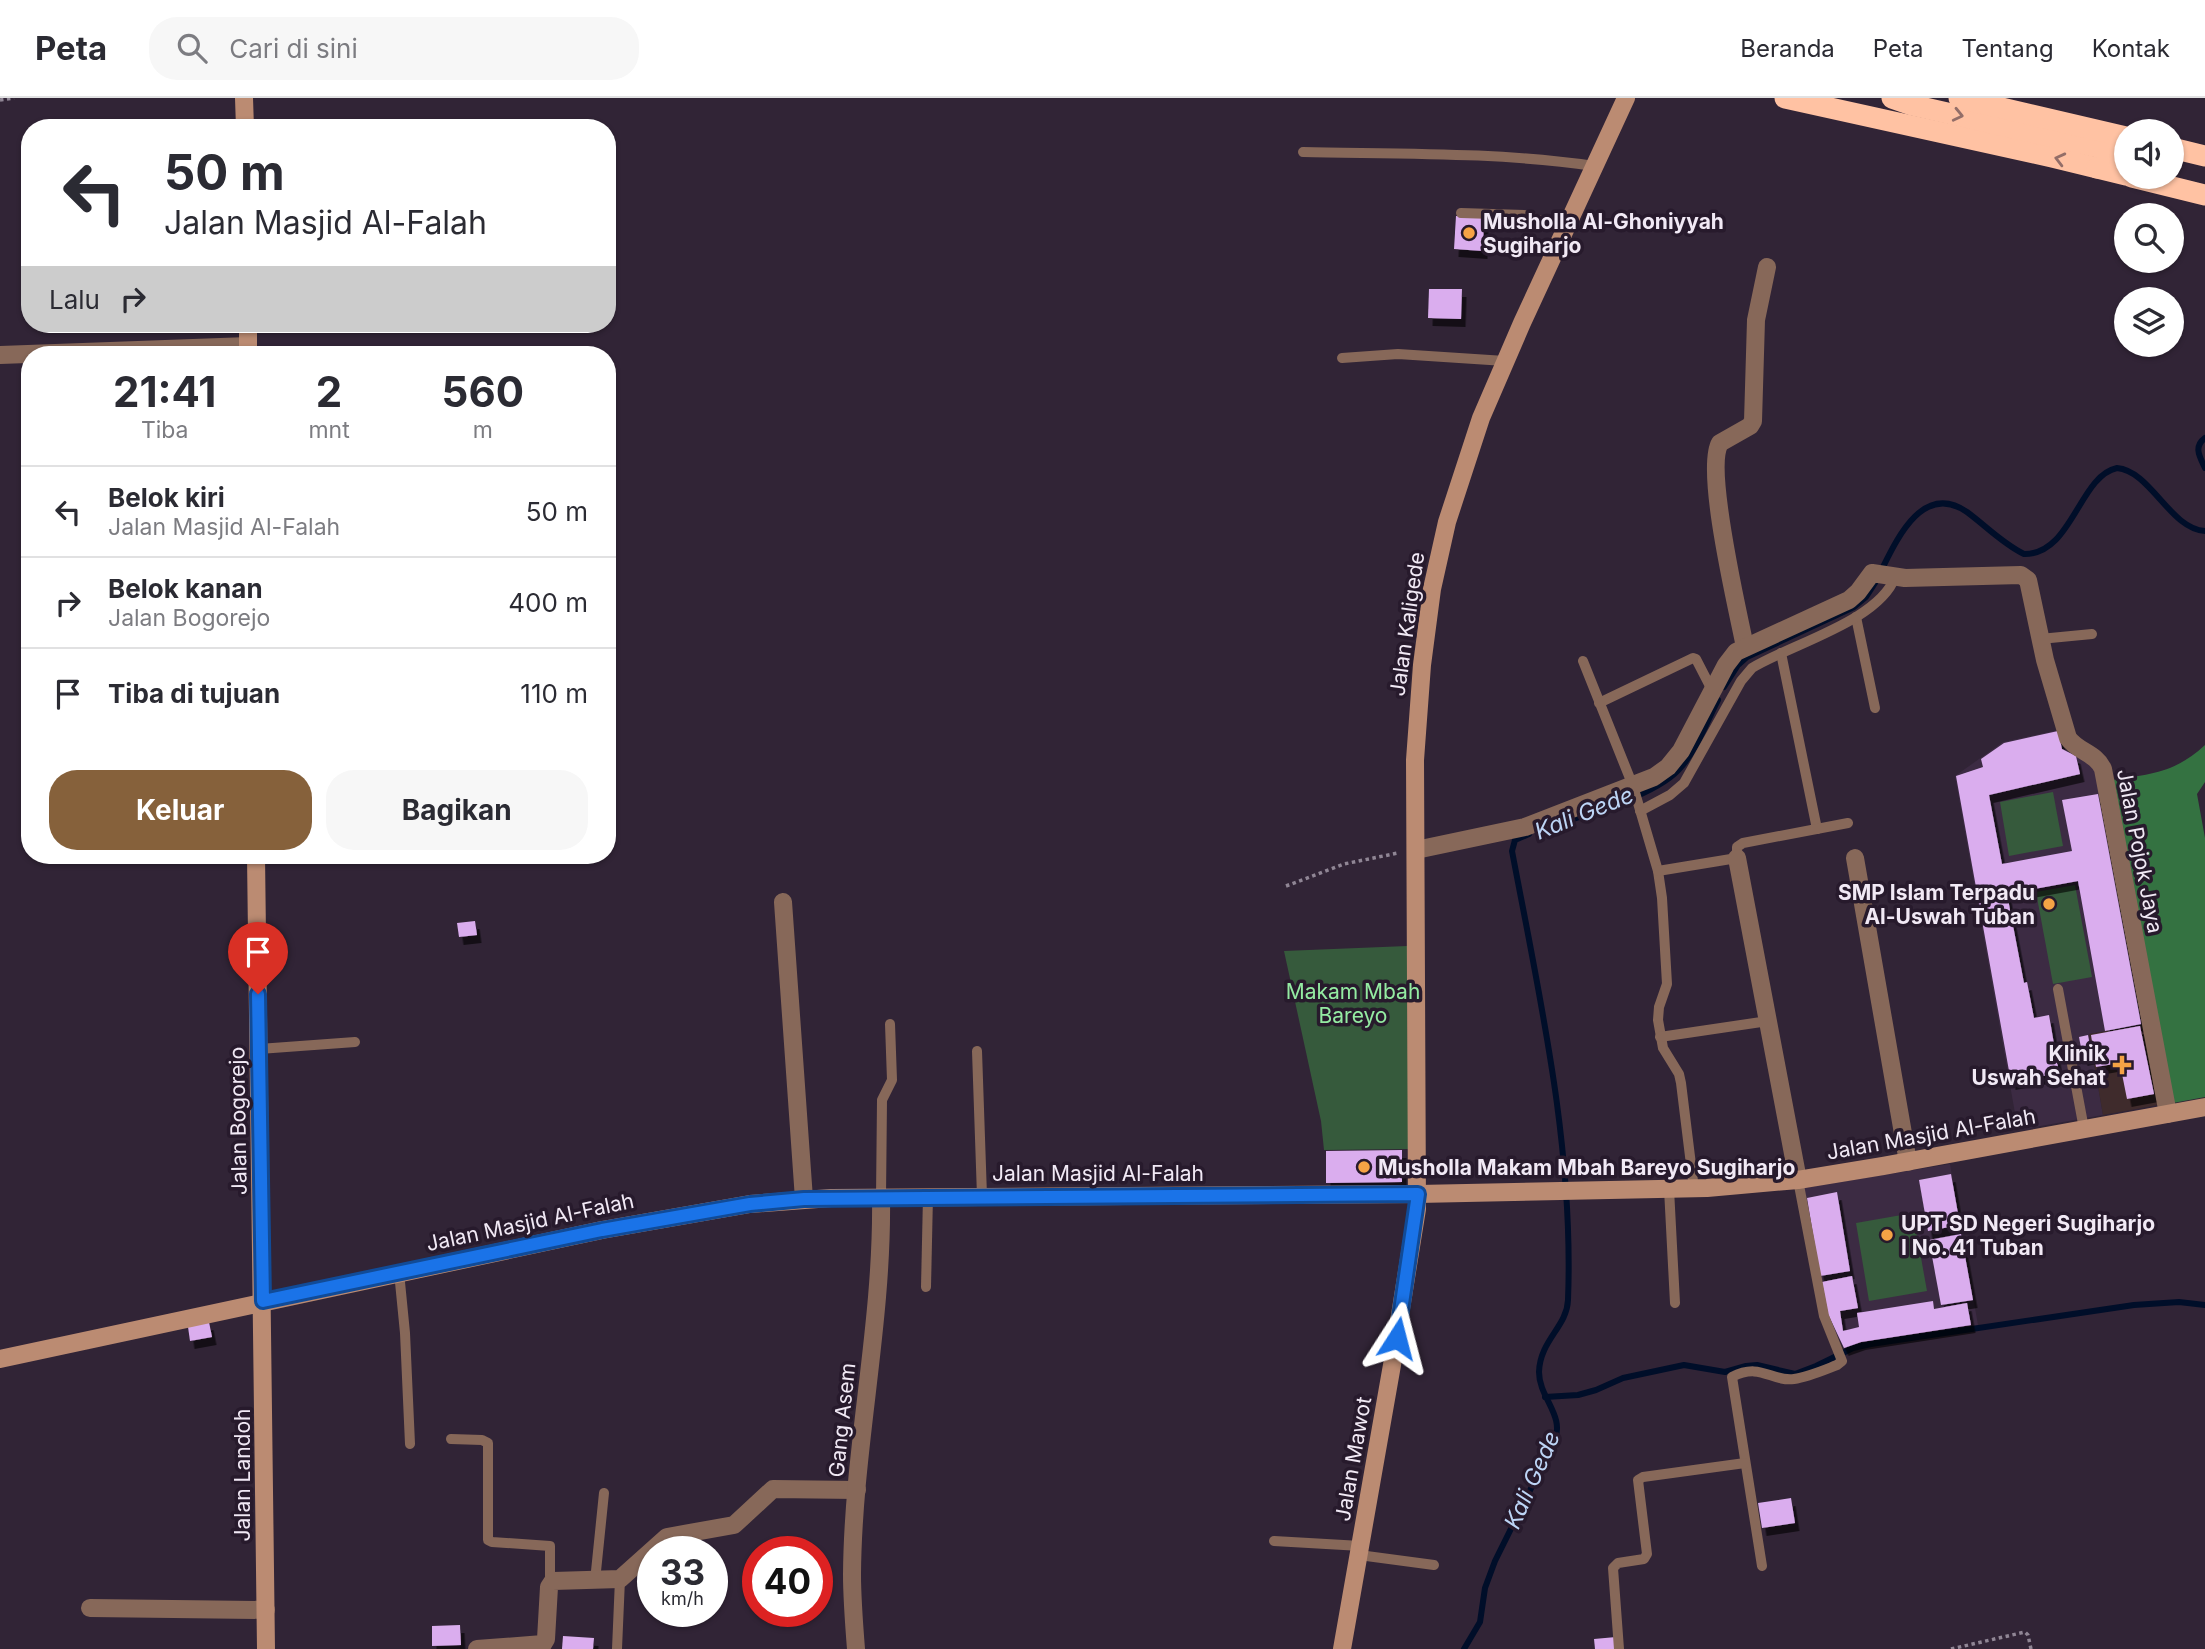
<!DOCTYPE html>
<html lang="id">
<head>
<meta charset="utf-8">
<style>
	body { margin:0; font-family:Inter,sans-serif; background:#f7f7f7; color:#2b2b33; height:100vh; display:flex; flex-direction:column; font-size:26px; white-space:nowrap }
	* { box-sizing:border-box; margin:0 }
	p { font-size:23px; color:#7c7c81 }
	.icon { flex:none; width:38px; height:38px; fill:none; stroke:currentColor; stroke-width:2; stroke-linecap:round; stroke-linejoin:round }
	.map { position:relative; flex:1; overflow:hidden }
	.details { position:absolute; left:21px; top:248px; width:595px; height:518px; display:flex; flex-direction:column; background:#fff; border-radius:28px; box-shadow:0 2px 5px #0004 }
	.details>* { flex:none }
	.banner { position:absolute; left:21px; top:21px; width:595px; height:214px; border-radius:28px; box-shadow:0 2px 5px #0004; background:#fff; color:#2b2b33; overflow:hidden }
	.buttons { position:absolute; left:2114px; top:21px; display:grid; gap:14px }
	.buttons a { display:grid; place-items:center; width:70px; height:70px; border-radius:50%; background:#fff; box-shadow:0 2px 5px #0004; font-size:35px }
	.speed { position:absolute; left:637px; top:1438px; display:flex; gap:14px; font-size:35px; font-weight:700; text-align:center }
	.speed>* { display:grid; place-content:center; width:91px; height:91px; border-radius:50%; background:#fff; box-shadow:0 2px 5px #0004; line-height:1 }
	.speed small { font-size:18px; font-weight:400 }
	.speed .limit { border:10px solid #d22; background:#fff; color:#111 }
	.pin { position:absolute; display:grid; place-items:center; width:60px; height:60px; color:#fff; margin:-72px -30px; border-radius:50% 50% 50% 0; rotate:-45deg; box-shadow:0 0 7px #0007 }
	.pin .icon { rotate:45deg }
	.me { position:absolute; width:77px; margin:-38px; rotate:9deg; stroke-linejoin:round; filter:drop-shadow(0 0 5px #0008) }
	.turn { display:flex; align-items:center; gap:24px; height:147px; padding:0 28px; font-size:32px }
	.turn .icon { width:91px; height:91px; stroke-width:2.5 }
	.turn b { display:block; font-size:49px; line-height:60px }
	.then { display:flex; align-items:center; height:66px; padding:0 28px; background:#0003; gap:14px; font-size:26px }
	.eta { display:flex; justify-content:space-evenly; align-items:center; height:119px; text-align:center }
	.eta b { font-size:42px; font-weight:700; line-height:49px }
	.button { display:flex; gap:14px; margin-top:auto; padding:14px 28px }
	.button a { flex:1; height:80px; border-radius:28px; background:#86613b; color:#fff; font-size:28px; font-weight:700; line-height:80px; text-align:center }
	.button a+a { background:#f7f7f7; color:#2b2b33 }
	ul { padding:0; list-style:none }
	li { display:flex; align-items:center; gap:21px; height:91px; padding:0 28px; border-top:2px solid #e1e1e2 }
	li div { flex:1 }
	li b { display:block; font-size:26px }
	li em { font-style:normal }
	header { display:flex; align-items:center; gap:42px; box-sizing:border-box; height:98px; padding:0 35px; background:#fff; border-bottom:2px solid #e1e1e2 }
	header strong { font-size:33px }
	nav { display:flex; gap:38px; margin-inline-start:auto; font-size:24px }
	.search { width:490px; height:63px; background:#f7f7f7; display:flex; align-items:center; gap:18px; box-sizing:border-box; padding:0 24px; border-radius:28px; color:#7c7c81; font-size:26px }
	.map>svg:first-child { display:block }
	.built { fill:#3c2b43 }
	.medical { fill:#3f2b2c }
	.green { fill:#365a3c }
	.forest { fill:#347241 }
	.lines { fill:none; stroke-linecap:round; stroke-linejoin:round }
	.stream { stroke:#000e29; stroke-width:6 }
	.building { fill:#daadee; filter:url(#shadow) }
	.path { stroke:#908695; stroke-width:3.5; stroke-dasharray:3.5 3.5; stroke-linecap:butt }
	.lane { stroke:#876859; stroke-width:10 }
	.street { stroke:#876859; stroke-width:18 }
	.secondary { stroke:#bb8b72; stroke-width:18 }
	.highway { stroke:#ffc2a3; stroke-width:21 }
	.oneway { stroke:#936e68 }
	.route-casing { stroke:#114b97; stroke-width:18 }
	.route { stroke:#1a73e8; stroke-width:12 }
	.poi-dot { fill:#f5a345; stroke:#271a2c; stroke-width:2.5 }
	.labels { text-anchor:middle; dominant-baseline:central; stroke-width:7; stroke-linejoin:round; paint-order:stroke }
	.poi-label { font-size:21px; font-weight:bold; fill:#f1e9f5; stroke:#271a2c; text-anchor:start }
	.street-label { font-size:21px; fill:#f1e9f5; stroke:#271a2c }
	.park-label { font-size:21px; fill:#94eba2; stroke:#271a2c }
	.water-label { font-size:23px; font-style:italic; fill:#bdd5f6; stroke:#271a2c }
</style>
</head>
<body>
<header>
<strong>Peta</strong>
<div class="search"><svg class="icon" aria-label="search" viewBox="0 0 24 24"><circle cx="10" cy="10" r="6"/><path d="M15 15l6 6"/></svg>Cari di sini</div>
<nav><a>Beranda</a><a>Peta</a><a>Tentang</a><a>Kontak</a></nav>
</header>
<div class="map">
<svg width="2205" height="1551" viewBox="0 0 2205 1551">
	<defs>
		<filter id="shadow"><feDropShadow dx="4.5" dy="8" stdDeviation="0" flood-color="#0009"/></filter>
	</defs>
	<rect width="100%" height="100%" fill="#312436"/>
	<g class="built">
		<path d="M2058,632L2062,650L2095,667L2143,927L2089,936L2103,1017L2018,1032L1955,678L2003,644Z"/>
		<path d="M1950,1066L1978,1227L1859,1245L1844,1250L1830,1225L1804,1090Z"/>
	</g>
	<path class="medical" d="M2143,927L2158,1007L2103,1017L2089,936Z"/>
	<g class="green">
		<path d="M2053,694L2063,748L2009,758L2000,704Z"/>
		<path d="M2075,787L2092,879L2053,886L2036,794Z"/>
		<path d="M1407,848L1409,1051L1324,1052L1321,1023L1284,853Z"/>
		<path d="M1913,1115L1927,1193L1869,1203L1856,1125Z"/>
	</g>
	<path class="forest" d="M2205,647V684L2197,696L2205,740V999L2173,1005L2112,682C2151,676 2175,675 2205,647Z"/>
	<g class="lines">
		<g class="stream">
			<path d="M2205,340C2193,349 2200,359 2205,370"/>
			<path d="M1880,475C1896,443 1922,383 1967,414C1986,428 2003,446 2024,456C2072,457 2079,378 2117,370C2151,373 2170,431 2205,433"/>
			<path d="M1724,589L1738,567L1747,559L1854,509L1866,499L1875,485"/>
			<path d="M1546,730C1582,717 1659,698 1682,668C1698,649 1707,623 1718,602"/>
			<path d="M1545,1299L1578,1297L1596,1292L1623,1280L1684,1267L1725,1274L1746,1268L1757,1267L1795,1276L1816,1268L1853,1250L1871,1246L2134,1207L2179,1204L2205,1207"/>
			<path d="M1464,1551L1480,1524L1485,1490L1495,1463L1554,1344C1566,1318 1539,1300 1539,1274C1540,1242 1567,1229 1568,1202C1574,1050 1540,901 1512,753L1515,742L1529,736"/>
		</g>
	</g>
	<g class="building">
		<path d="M1456,118L1484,119L1483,153L1454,151Z"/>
		<path d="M1429,191H1462L1461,221L1428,220Z"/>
		<path d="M2058,633L2062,651L2076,658L2080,676L1989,697L2002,766L2072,753L2062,702L2098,696L2141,926L2105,933L2078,783L2007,796L2024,885L2027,884L2034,920L2049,917L2059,975L2011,984L1956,678L1983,669L1981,661L2004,645Z"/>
		<path d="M475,823L477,837L459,839L457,825Z"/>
		<path d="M2140,928L2154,996L2127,1001L2122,976L2127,975L2125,964L2096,969L2091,937Z"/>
		<path d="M2088,937L2092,958L2083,960L2079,939Z"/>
		<path d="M1402,1052V1084L1326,1085V1053Z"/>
		<path d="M1951,1076L1960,1127L1928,1133L1919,1082Z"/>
		<path d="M1837,1094L1850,1173L1820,1178L1807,1100Z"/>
		<path d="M1961,1136L1973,1202L1941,1207L1929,1142Z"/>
		<path d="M1852,1178L1858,1210L1840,1213L1843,1233L1859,1229L1857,1215L1933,1203L1934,1211L1967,1205L1971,1227L1861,1244L1844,1250L1828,1216L1822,1184Z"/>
		<path d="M209,1224L212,1239L190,1243L188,1229Z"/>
		<path d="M1791,1400L1795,1425L1762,1430L1758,1405Z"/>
		<path d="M460,1527L461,1547L432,1548V1528Z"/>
		<path d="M563,1538L594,1540L593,1551H562Z"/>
		<path d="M1616,1539L1617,1551H1595L1594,1541Z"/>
	</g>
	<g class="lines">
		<g class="path">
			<path d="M0,2L14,0"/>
			<path d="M1286,788L1344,766L1398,755"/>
			<path d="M1951,1551L2025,1534L2028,1537L2031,1551"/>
		</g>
		<g class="lane">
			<path d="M1303,54C1400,56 1498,54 1594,68"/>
			<path d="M1461,115L1524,117L1565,131"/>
			<path d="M1342,260L1398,256L1505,263"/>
			<path d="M1856,519L1875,610"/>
			<path d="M2040,541L2092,536"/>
			<path d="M1781,555L1817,731"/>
			<path d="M1583,563L1633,688L1658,773L1662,800L1667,886L1659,909L1658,922L1663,950L1679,976L1681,985L1694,1091"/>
			<path d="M1599,605L1693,560L1696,561L1712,592"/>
			<path d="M1640,713L1670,697L1684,685L1741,583L1752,570C1791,546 1879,523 1895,479"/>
			<path d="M1658,773L1737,760V749L1743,745L1848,725"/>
			<path d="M2058,891L2084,1031"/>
			<path d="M1660,939L1768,923"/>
			<path d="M259,951L355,944"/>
			<path d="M977,953L982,1098"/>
			<path d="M1669,1091L1675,1205"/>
			<path d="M881,1099L882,1002L892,982L890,926"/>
			<path d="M399,1174L405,1235L410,1346"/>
			<path d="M926,1189L928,1098"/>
			<path d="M451,1341L482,1342L488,1345V1442L492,1444L550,1448V1484"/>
			<path d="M1274,1443L1361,1448"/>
			<path d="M1359,1457L1434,1467"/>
			<path d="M1762,1468L1732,1279C1761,1264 1771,1284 1794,1281C1808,1279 1824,1272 1837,1267L1842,1263L1824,1218L1798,1082"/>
			<path d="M595,1483L604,1395"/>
			<path d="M617,1551L620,1481"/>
			<path d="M1619,1551L1613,1470L1618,1465L1644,1461L1647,1456L1638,1382L1643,1379L1745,1365"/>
		</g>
		<g class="street">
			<path d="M0,257L248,248"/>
			<path d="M1745,549C1738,513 1704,371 1720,345L1750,328L1753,323L1756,222L1767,169"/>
			<path d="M1416,752L1525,729L1654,679L1668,669L1681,653L1726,567L1736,554L1849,502L1858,494L1872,475L1905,480L2021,477L2028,482L2045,562L2068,640C2078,654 2096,655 2103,671L2168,1016"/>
			<path d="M1737,760L1798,1082"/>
			<path d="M1855,760L1908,1064"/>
			<path d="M783,804L804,1101"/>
			<path d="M90,1510L266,1512"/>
			<path d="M477,1551L543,1546L546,1541L549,1489L553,1483L620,1481L667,1439L734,1427L773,1391L857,1392"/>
			<path d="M856,1551C854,1526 852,1501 852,1476C853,1350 883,1226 881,1099"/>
		</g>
		<g class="secondary">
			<path d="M244,0L245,30"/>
			<path d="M248,226V257"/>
			<path d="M256,758L266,1551"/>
			<path d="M0,1261L602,1132L750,1106L831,1100L1418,1096L1707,1090L1798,1082L1883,1068L2205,1009"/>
			<path d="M1342,1551L1392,1267L1417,1111L1415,662L1422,567L1432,491L1447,424L1481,320L1522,225L1626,0"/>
		</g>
		<g class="highway">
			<path d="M1785,0L2052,59L2126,77"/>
			<path d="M1892,0L1912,7L2115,53L2118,59L2116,66L2107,70H2097"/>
			<path d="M1959,0L2126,39"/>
			<path d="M2172,50L2205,58"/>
			<path d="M2132,79L2205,97"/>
		</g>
	</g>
	<defs><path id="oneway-chevron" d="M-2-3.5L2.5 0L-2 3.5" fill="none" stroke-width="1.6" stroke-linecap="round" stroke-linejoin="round" transform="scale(1.75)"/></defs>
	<g class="oneway">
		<use href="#oneway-chevron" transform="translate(1958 17) rotate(13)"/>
		<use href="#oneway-chevron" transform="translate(2060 61) rotate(-166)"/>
	</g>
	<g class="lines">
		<g class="route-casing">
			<path id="route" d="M258,896L263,1203L602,1132L750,1106L804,1101L1418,1096L1397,1240"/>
		</g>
		<use href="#route" class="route"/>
	</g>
	<g class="poi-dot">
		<circle cx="1469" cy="135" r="7"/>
		<circle cx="2049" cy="806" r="7"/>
		<path d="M2118.5 956.5h7v7h7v7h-7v7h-7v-7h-7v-7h7z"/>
		<circle cx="1364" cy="1069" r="7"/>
		<circle cx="1887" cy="1137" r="7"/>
	</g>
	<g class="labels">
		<g class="poi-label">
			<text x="1483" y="123">Musholla Al-Ghoniyyah<tspan x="1483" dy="24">Sugiharjo</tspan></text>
			<text x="2035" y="794" text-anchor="end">SMP Islam Terpadu<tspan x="2035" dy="24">Al-Uswah Tuban</tspan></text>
			<text x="2106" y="955" text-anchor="end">Klinik<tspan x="2106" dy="24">Uswah Sehat</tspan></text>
			<text x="1378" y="1069">Musholla Makam Mbah Bareyo Sugiharjo</text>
			<text x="1901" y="1125">UPT SD Negeri Sugiharjo<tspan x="1901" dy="24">I No. 41 Tuban</tspan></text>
		</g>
		<g class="street-label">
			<text transform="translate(1407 526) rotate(-82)">Jalan Kaligede</text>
			<text transform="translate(2140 753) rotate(79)">Jalan Pojok Jaya</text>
			<text transform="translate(238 1023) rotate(-91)">Jalan Bogorejo</text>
			<text transform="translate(1931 1036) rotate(-10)">Jalan Masjid Al-Falah</text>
			<text x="1098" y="1075">Jalan Masjid Al-Falah</text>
			<text transform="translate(530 1124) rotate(-12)">Jalan Masjid Al-Falah</text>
			<text transform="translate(842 1322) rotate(-84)">Gang Asem</text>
			<text transform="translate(1353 1361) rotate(-80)">Jalan Mawot</text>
			<text transform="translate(242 1377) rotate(-90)">Jalan Landoh</text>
		</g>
		<g class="park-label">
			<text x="1353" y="893">Makam Mbah<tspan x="1353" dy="24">Bareyo</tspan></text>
		</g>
		<g class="water-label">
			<text transform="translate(1584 715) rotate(-22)">Kali Gede</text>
			<text transform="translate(1532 1382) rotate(-66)">Kali Gede</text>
		</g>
	</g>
</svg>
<div class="buttons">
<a><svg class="icon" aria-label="sound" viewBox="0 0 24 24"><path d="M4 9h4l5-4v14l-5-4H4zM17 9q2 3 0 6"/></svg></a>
<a><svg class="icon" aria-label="search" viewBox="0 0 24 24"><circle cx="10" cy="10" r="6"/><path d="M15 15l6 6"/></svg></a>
<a><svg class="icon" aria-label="layers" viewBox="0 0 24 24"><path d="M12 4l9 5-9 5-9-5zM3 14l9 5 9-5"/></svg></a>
</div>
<div class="speed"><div>33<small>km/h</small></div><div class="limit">40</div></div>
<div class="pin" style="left:258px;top:896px;background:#d93025"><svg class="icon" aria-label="arrive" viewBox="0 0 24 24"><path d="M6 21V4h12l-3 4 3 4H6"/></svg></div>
<svg class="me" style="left:1397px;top:1240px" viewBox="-20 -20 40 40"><path d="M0-17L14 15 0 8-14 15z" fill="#1a73e8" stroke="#fff" stroke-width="4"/></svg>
<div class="banner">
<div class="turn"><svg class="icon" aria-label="left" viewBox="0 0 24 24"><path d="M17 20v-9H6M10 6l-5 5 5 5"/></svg><div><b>50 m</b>Jalan Masjid Al-Falah</div></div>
<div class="then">Lalu<svg class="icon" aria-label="right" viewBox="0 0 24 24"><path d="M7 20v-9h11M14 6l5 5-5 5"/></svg></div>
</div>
<section class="details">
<div class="eta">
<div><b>21:41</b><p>Tiba</p></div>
<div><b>2</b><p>mnt</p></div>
<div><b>560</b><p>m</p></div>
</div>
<ul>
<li><svg class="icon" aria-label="left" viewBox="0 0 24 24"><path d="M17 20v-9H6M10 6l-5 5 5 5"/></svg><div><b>Belok kiri</b><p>Jalan Masjid Al-Falah</p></div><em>50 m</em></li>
<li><svg class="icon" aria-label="right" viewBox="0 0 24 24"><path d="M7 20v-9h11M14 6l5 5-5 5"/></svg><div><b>Belok kanan</b><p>Jalan Bogorejo</p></div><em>400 m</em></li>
<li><svg class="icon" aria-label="arrive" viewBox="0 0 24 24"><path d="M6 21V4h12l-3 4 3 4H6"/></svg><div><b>Tiba di tujuan</b></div><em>110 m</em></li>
</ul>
<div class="button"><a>Keluar</a><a>Bagikan</a></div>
</section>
</div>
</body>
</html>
